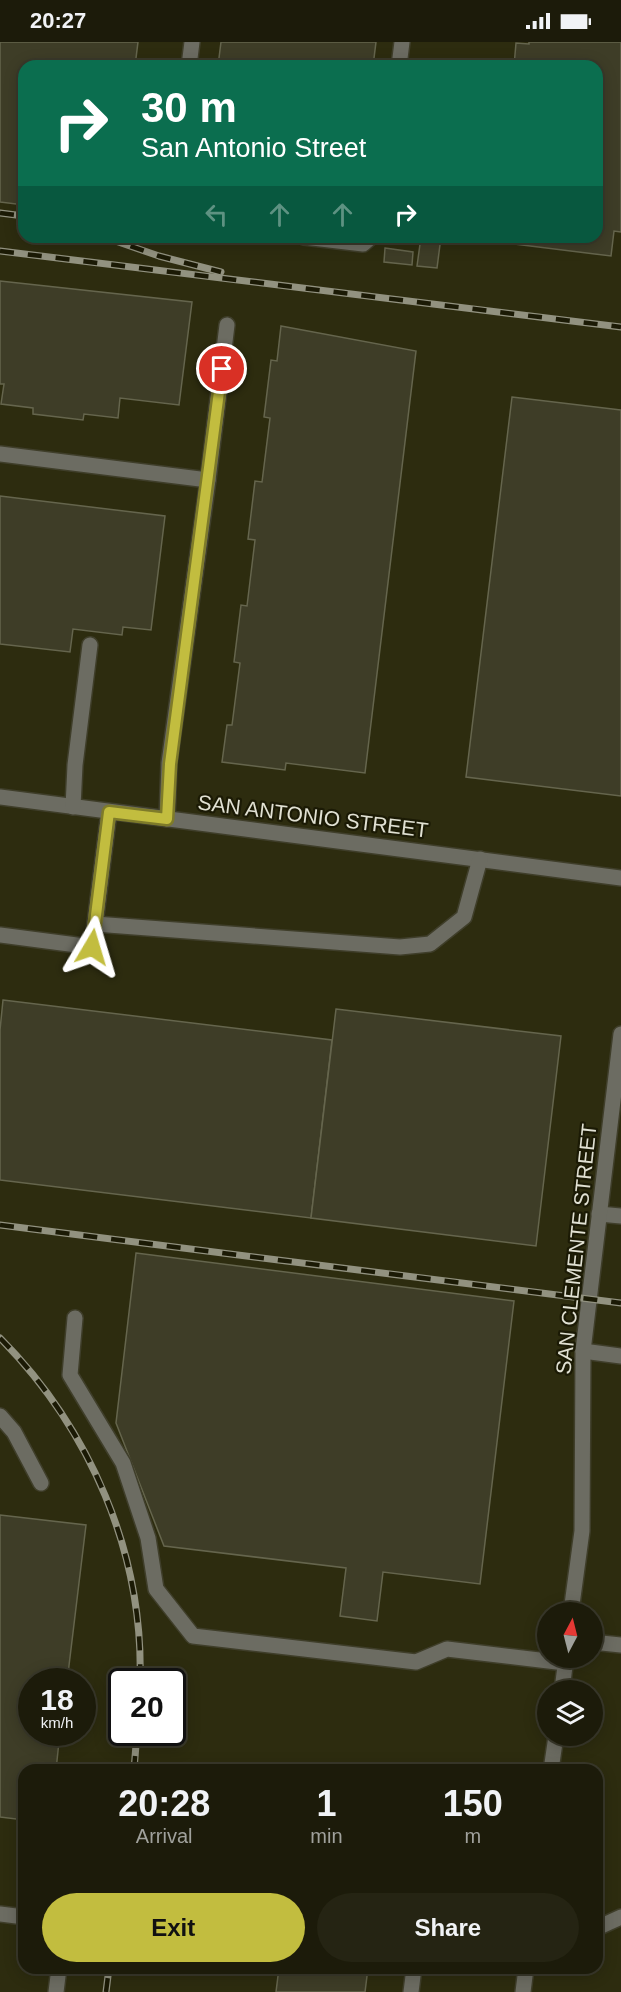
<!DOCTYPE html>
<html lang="en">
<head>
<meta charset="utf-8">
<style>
	body { margin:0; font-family:Helvetica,sans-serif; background:#252413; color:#f1f3f6; height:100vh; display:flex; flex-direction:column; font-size:22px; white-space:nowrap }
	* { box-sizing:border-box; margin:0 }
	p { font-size:20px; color:#a0a19c }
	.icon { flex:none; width:33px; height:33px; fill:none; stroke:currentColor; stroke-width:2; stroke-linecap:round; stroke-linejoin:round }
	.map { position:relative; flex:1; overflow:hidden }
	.details { position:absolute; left:18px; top:1722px; width:585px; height:210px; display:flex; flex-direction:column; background:#1c1b0a; border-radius:18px; box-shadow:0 3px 15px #0003,0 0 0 2px #3a392b }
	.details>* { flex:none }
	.top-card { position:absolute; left:18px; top:18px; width:585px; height:183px; border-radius:18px; box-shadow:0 3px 15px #0003,0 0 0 2px #3a392b; background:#0b6e4f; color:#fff; overflow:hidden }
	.needle { width:39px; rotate:7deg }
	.buttons { position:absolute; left:537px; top:1560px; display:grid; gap:12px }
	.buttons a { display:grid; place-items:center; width:66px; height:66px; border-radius:50%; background:#1c1b0a; box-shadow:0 3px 15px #0003,0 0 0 2px #3a392b; font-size:30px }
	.speed { position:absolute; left:18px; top:1626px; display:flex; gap:12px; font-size:30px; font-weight:700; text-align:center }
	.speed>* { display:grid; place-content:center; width:78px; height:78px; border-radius:50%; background:#1c1b0a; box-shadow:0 3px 15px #0003,0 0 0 2px #3a392b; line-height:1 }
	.speed small { font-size:15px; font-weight:400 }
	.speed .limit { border:3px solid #111; border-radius:9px; background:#fff; color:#111 }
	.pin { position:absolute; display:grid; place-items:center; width:51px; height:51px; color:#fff; margin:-26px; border:3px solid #fff; border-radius:50%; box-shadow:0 2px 6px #0007 }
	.me { position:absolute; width:66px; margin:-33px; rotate:7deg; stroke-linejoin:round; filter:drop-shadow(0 0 4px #0008) }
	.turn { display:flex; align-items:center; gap:21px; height:126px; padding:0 24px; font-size:27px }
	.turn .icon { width:78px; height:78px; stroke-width:2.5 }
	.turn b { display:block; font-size:42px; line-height:51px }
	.lanes { display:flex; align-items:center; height:57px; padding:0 24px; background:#0003; justify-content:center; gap:30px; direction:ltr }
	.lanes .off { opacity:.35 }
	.eta { display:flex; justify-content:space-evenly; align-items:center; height:102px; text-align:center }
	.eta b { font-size:36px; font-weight:700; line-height:42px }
	.primary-button { display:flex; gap:12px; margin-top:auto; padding:12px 24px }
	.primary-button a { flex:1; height:69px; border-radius:36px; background:#c2bd3f; color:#111; font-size:24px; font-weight:700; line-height:69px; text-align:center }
	.primary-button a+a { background:#252413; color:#f1f3f6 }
	.status { display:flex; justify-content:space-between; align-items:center; height:42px; padding:0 30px; background:#1c1b0a; direction:ltr }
	.status svg { height:16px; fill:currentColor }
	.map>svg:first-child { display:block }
	.built { fill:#2d2c0f; fill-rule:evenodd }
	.building { fill:#3e3d27; stroke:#65654d; stroke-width:1.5 }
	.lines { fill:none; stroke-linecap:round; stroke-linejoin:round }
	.minor-casing { stroke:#3f3e2a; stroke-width:18 }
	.minor { stroke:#6c6c62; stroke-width:15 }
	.rail-casing { stroke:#929280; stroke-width:7 }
	.rail { stroke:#1b1a05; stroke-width:4.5; stroke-dasharray:14; stroke-linecap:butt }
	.route-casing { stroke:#7e7b29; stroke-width:15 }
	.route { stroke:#c2bd3f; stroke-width:10 }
	.labels { text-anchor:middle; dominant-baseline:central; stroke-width:4.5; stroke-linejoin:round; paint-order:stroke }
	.street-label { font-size:21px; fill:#e1e1d3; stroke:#1b1a05 }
</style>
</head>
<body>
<div class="status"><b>20:27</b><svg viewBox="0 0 49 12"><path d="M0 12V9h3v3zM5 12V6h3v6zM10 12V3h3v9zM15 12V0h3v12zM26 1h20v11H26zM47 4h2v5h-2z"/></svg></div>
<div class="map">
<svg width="621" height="1950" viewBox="0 0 621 1950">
	<rect width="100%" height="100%" fill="#25240e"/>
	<path class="built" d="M0,0H621V1950H0ZM24,24H597V195H24ZM548,1570H592V1616H548ZM32,1640H82V1690H32ZM122,1640H172V1690H122ZM548,1648H592V1694H548ZM24,1728H597V1926H24Z"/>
	<g class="building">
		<path d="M0,0H138L135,24H24V163L0,160Z"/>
		<path d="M221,0H376L373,24H218Z"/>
		<path d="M529,0H621V190L614,189L611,214L505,201L506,195H597V24H514L516,1L529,2Z"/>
		<path d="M421,195H441L437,226L417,224Z"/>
		<path d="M385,206L413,210L412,223L384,220Z"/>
		<path d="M0,239L192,260L179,363L120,356L118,376L84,372L83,378L33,372V366L1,362L4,342H0Z"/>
		<path d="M281,284L416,309L365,731L286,721L285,728L222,720L227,683H232L240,621L234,620L241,563L247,564L255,498L248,497L255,439L262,440L270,376L264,375L271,318L277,319Z"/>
		<path d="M512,355L621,368V754L466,735Z"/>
		<path d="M0,454L165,474L151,588L123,585L122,593L73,587L70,610L0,602Z"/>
		<path d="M3,958L332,998L311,1176L0,1138V988Z"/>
		<path d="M336,967L561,994L536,1204L311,1176Z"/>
		<path d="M136,1211L514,1259L480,1542L383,1530L377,1579L340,1574L346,1526L164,1504L116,1381Z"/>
		<path d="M0,1473L86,1483L67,1640H32V1690H60L56,1728H24V1778L0,1775Z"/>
		<path d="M279,1926H368L365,1950H276Z"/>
	</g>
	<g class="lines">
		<g class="minor-casing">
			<g id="minor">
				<path d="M189,24L192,0"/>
				<path d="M399,24L402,0"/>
				<path d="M304,195L363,202L371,195"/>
				<path d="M0,412L208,438L227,283"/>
				<path d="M0,755L621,836"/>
				<path d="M73,765L75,723L90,603"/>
				<path d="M167,777L169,721L208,438"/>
				<path d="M95,882L400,905L430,902L464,875L480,817"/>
				<path d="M0,893L92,905L109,770"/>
				<path d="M599,1172L621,1174"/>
				<path d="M75,1276L70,1333L123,1421L148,1496L156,1547L193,1594L416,1620L447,1607L565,1621"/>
				<path d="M583,1309L621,1314"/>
				<path d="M0,1374L14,1390L41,1441"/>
				<path d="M571,1570L582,1489L583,1309L621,992"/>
				<path d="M592,1600L621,1603"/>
				<path d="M562,1648L566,1616"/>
				<path d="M551,1728L556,1694"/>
				<path d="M0,1872L24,1875"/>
				<path d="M597,1886L621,1875"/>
				<path d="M56,1950L59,1926"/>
				<path d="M411,1950L414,1926"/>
				<path d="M523,1950L526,1926"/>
			</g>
		</g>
		<use href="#minor" class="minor"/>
		<g class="rail-casing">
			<g id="rail">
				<path d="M0,171L24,174"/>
				<path d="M104,195L159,214L221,230"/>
				<path d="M0,209L621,285"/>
				<path d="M0,1183L621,1261"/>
				<path d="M0,1296C90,1387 144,1511 140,1640"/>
				<path d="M134,1728L137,1690"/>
				<path d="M106,1950L109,1926"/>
			</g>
		</g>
		<use href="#rail" class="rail"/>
	</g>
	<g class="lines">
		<g class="route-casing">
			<path id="route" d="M92,905L109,770L167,777L170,722L222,327"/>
		</g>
		<use href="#route" class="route"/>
	</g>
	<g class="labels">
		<g class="street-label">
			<text transform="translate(313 774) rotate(7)">SAN ANTONIO STREET</text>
			<text transform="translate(576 1207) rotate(-84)">SAN CLEMENTE STREET</text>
		</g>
	</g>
</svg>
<div class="buttons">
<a><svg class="needle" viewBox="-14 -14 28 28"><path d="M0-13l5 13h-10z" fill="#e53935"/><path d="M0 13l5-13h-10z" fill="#a0a19c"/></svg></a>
<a><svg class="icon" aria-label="layers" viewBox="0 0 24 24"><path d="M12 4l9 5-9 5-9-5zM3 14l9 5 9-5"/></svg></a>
</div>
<div class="speed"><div>18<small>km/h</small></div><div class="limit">20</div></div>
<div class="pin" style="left:222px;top:327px;background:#d93025"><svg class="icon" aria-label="arrive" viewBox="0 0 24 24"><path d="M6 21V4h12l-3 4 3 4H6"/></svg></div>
<svg class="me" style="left:92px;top:905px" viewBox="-20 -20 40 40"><path d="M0-17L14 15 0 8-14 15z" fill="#c2bd3f" stroke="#fff" stroke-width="4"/></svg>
<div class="top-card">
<div class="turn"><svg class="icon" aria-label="right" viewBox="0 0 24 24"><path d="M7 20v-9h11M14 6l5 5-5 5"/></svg><div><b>30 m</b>San Antonio Street</div></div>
<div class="lanes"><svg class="icon off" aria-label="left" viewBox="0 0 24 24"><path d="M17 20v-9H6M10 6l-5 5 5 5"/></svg><svg class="icon off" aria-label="ahead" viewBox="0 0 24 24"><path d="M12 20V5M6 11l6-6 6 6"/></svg><svg class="icon off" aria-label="ahead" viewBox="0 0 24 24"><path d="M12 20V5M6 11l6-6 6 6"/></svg><svg class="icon" aria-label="right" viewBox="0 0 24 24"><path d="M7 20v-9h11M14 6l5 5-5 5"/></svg></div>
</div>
<section class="details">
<div class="eta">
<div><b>20:28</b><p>Arrival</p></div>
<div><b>1</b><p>min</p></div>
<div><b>150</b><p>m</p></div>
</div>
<div class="primary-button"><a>Exit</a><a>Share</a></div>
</section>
</div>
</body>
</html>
